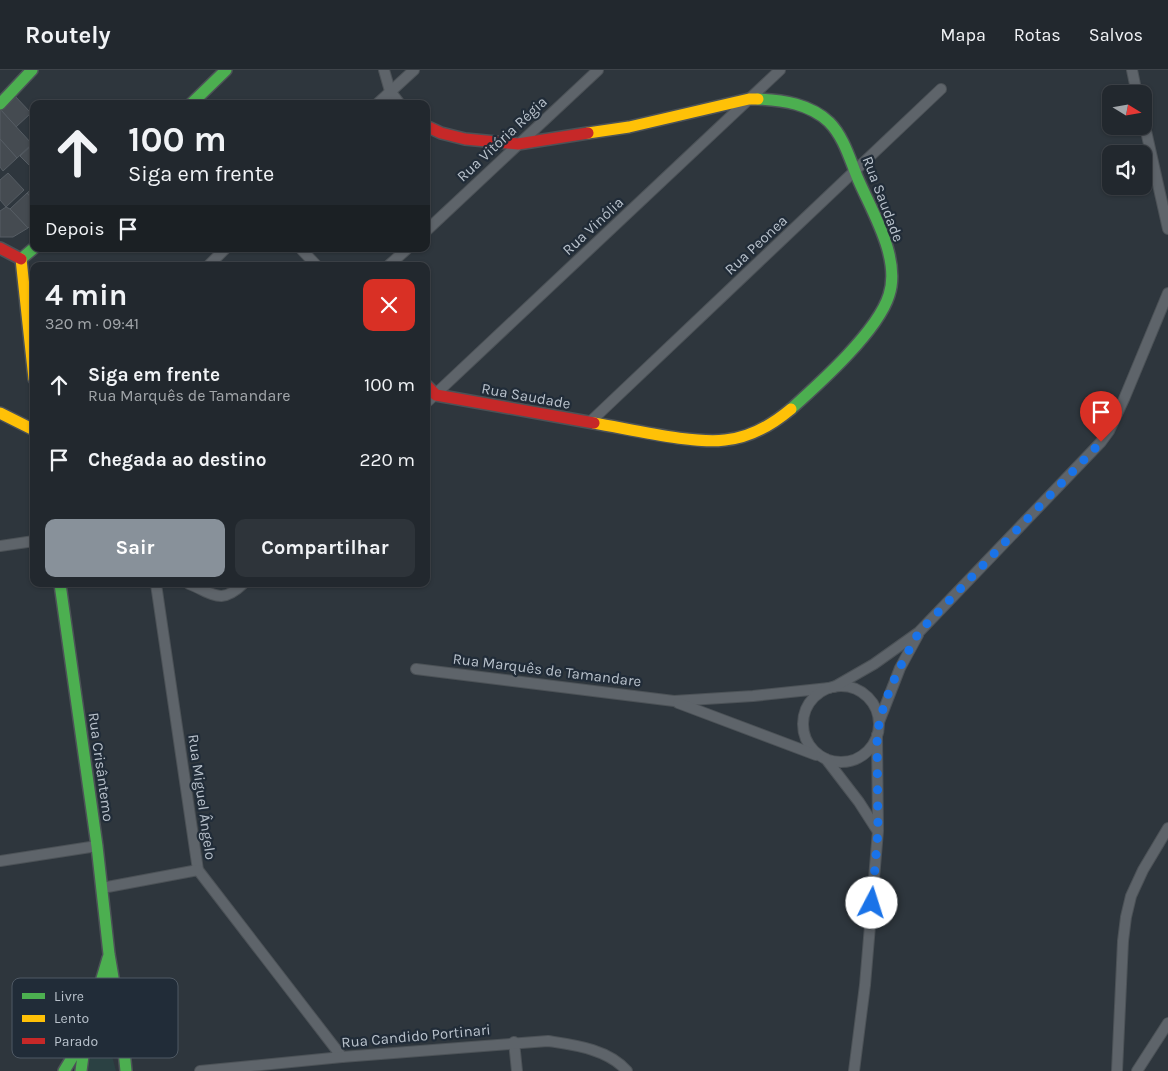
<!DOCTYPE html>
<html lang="pt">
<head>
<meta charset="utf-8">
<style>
	body { margin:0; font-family:Karla,sans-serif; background:#2e343a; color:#f1f3f6; height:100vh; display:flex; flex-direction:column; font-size:19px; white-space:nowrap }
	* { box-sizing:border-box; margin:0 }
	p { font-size:16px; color:#a2a6aa }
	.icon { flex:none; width:28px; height:28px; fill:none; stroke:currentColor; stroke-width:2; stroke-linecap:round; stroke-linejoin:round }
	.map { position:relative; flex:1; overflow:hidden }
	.drawer { position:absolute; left:30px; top:192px; width:400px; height:325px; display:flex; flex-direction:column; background:#22282e; border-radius:10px; box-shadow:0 1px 4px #0004,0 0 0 1px #3f444a }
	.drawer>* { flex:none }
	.guide { position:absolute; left:30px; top:30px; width:400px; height:152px; border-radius:10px; box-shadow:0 1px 4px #0004,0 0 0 1px #3f444a; background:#22282e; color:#f1f3f6; overflow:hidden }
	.needle { width:32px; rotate:101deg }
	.tools { position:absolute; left:1102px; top:15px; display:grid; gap:10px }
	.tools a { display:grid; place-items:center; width:50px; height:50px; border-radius:10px; background:#22282e; box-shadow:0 1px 4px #0004,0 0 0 1px #3f444a; font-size:25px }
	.pin { position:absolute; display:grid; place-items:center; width:42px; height:42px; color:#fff; margin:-51px -21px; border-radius:50% 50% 50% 0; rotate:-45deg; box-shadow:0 0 5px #0007 }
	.pin .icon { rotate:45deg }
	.me { position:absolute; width:55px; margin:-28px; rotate:5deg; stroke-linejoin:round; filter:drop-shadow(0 0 4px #0008) }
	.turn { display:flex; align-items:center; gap:18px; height:105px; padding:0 15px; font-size:22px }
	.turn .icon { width:65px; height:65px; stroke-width:2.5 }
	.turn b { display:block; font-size:35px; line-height:42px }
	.then { display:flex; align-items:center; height:48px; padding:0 15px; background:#0003; gap:10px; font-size:19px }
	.round { display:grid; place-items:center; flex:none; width:52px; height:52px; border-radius:10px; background:#2e343a }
	.overview { display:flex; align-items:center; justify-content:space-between; height:85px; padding:0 15px }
	h1 { font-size:30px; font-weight:700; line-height:38px }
	.primary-button { display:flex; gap:10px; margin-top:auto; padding:10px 15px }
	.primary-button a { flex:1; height:58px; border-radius:10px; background:#88919a; color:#fff; font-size:20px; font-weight:700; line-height:58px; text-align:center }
	.primary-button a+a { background:#2e343a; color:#f1f3f6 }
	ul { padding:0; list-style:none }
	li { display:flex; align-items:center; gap:15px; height:75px; padding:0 15px }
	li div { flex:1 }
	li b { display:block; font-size:19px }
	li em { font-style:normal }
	header { display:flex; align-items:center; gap:30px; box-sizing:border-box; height:70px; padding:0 25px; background:#22282e; border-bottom:1px solid #3f444a }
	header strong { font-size:24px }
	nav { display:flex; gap:28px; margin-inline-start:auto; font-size:18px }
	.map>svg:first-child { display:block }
	.green { fill:#2b4143 }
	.building { fill:#454b51; stroke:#565d64 }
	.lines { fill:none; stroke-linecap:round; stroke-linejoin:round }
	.street-casing { stroke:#4c5257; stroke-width:12 }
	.fast-casing { stroke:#4c5257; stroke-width:14 }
	.slow-casing { stroke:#4c5257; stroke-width:14 }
	.jam-casing { stroke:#4c5257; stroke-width:14 }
	.street { stroke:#5e646a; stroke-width:10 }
	.fast { stroke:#4caf50; stroke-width:11 }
	.slow { stroke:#ffc107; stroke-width:11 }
	.jam { stroke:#c62828; stroke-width:11 }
	.route { stroke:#1a73e8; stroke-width:9; stroke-dasharray:0 16.2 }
	.labels { text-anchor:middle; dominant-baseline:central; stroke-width:4.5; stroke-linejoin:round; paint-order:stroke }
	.street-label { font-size:15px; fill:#b9c2cc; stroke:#212c38 }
	.key { fill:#212c38; stroke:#4f5964; stroke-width:1 }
	.key-label { font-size:14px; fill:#b9c2cc }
</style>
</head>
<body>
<header>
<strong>Routely</strong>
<nav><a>Mapa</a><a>Rotas</a><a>Salvos</a></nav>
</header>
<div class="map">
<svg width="1168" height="1001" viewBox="0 0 1168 1001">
	<rect width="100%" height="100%" fill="#2e363d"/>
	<path class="green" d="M102,967H104L111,982L116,1001H88L93,972Z"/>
	<g class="building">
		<path d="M14,25L31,43L16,57L0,39Z"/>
		<path d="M0,39L32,74L17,88L0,69Z"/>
		<path d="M0,69L17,88L3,101L0,97Z"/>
		<path d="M34,73V100L20,86Z"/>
		<path d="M8,103L24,120L6,137L0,130V110Z"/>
		<path d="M34,117V131L27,123Z"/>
		<path d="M27,123L34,131V152L28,158L10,139Z"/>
		<path d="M6,137L10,139L28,158L13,167H0V141Z"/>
	</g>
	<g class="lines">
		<g class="street-casing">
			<g id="street">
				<path d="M384,0L390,21L400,34"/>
				<path d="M1132,0L1137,24"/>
				<path d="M377,34L414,0"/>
				<path d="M1144,52L1168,159"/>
				<path d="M426,161L598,0"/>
				<path d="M301,179L317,196"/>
				<path d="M208,196L225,179"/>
				<path d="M388,196L407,179"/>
				<path d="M426,333L780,0"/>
				<path d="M590,352L941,19"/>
				<path d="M0,476L34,471"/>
				<path d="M156,514L198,800L342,987"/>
				<path d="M189,514C214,524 221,535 243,514"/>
				<path d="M416,599L674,631L753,626L829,618"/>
				<circle cx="841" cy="654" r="38"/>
				<path d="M834,617L874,594L919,562L1101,372L1109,361L1124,329L1168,223"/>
				<path d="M678,633L816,685"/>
				<path d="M879,652L900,598L918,565"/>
				<path d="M826,689L859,732L877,760"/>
				<path d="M0,791L97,776"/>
				<path d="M102,818L198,800"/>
				<path d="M514,972L517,1001"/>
				<path d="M200,1001L342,987L548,971C574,975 608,979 627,1001"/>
				<path d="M854,1001L865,915L878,761L877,665"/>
				<path d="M1117,1001L1123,871L1126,847L1131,826L1143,800L1168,758"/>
				<path d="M1137,1001L1168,953"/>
			</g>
		</g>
		<g class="fast-casing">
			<g id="fast">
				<path d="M758,29C783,30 810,34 829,52C844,67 850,90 858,109C872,142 901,188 889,225C878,261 820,313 791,339"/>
				<path d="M0,34L32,0"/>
				<path d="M191,34L226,0"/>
				<path d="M21,189L34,178"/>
				<path d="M60,514L97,776L109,884L122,960L126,1001"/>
				<path d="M86,963L122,960"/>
				<path d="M64,1001L81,973"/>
				<path d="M81,1001L86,963L108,888"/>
			</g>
		</g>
		<g class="slow-casing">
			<g id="slow">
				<path d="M588,63L629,57L749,29H758"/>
				<path d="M21,189L34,309"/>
				<path d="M0,343L34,360"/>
				<path d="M594,353C622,358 650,364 678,368C694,370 709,372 725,370C749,368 773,354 791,339"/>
			</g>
		</g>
		<g class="jam-casing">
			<g id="jam">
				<path d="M426,56L441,63L465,69L518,74L588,63"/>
				<path d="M0,178L21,189"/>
				<path d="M426,315L436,325L594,353"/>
			</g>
		</g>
		<use href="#street" class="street"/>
		<use href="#fast" class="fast"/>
		<use href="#slow" class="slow"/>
		<use href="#jam" class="jam"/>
	</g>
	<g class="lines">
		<path class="route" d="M872,833L878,761L877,666C882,629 901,594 919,562L1101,372"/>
	</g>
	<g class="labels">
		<g class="street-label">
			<text transform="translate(502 69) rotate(-43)">Rua Vitória Régia</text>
			<text transform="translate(883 129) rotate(69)">Rua Saudade</text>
			<text transform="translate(593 156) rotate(-43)">Rua Vinólia</text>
			<text transform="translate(756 175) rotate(-43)">Rua Peonea</text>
			<text transform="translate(526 326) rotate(10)">Rua Saudade</text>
			<text transform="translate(547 600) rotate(7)">Rua Marquês de Tamandare</text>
			<text transform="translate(101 697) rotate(82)">Rua Crisântemo</text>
			<text transform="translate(202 727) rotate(82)">Rua Miguel Ângelo</text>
			<text transform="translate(416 966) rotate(-5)">Rua Candido Portinari</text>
		</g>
	</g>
	<rect x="12" y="908" width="166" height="80" rx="8" class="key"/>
	<rect x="22" y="923" width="23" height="6" fill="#4caf50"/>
	<rect x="22" y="945" width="23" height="7" fill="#ffc107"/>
	<rect x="22" y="968" width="23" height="6" fill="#c62828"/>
	<g class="key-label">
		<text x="54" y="931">Livre</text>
		<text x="54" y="953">Lento</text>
		<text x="54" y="976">Parado</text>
	</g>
</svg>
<div class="tools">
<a><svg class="needle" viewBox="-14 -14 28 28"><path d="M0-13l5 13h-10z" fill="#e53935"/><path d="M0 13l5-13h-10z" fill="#a2a6aa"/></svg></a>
<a><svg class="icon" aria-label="sound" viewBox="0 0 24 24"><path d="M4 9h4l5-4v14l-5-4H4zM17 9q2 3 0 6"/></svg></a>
</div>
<div class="pin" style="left:1101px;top:372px;background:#d93025"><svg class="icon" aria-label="arrive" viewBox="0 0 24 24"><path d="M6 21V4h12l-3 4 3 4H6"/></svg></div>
<svg class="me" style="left:872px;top:833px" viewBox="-20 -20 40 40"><circle r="19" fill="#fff"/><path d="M0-13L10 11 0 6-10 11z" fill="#1a73e8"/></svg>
<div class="guide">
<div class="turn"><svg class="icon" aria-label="ahead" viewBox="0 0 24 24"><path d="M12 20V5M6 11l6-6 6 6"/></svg><div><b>100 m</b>Siga em frente</div></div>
<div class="then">Depois<svg class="icon" aria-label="arrive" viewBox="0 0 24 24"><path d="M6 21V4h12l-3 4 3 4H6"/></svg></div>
</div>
<section class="drawer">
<div class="overview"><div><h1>4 min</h1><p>320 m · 09:41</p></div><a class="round" style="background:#d93025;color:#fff"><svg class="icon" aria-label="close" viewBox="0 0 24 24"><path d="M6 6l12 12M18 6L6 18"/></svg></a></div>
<ul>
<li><svg class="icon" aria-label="ahead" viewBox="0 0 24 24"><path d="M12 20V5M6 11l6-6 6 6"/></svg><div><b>Siga em frente</b><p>Rua Marquês de Tamandare</p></div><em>100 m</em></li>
<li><svg class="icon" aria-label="arrive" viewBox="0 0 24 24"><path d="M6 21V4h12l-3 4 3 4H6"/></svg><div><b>Chegada ao destino</b></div><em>220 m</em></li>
</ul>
<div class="primary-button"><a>Sair</a><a>Compartilhar</a></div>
</section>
</div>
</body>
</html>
